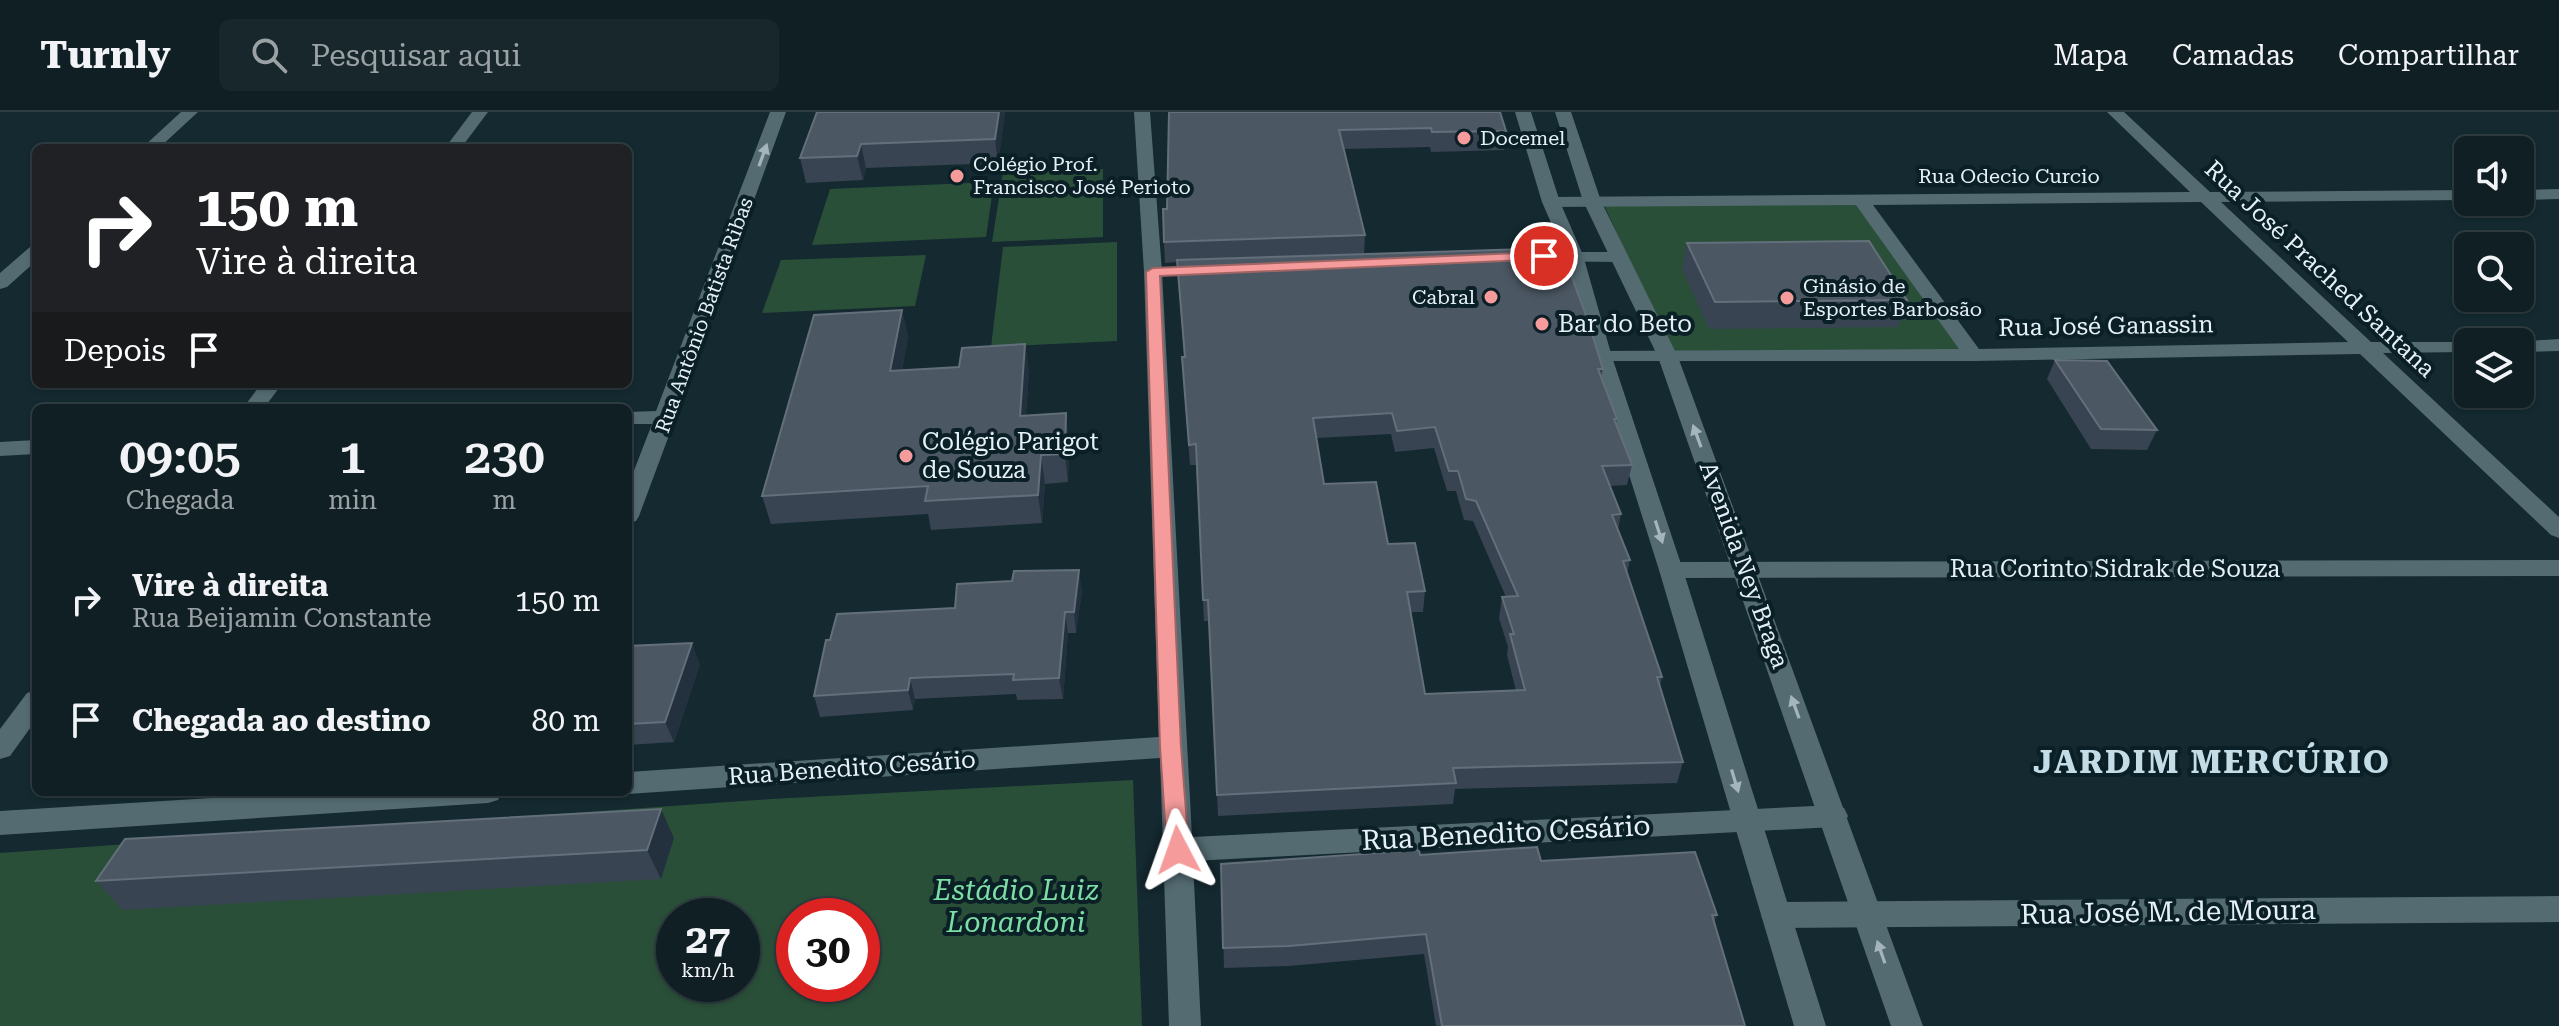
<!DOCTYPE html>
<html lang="pt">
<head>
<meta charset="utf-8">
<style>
	body { margin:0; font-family:"Roboto Serif",serif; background:#18272c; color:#f1f3f6; height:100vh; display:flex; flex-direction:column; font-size:30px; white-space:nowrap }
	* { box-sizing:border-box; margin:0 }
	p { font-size:26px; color:#9ba2a6 }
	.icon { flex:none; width:44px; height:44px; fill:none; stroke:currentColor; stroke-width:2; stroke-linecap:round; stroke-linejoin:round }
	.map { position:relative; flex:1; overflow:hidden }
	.details { position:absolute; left:32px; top:292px; width:600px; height:392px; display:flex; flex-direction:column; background:#0f1f24; border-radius:12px; box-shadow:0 2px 6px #0004,0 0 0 2px #2f3d41 }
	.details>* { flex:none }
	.guide { position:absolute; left:32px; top:32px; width:600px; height:244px; border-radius:12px; box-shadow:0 2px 6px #0004,0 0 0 2px #2f3d41; background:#202124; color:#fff; overflow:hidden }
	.controls { position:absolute; left:2454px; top:24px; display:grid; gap:16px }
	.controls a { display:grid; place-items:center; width:80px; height:80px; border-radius:12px; background:#0f1f24; box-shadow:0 2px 6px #0004,0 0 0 2px #2f3d41; font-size:40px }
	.speed { position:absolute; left:656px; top:786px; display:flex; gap:16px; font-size:40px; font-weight:700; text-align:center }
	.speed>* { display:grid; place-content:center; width:104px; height:104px; border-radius:50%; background:#0f1f24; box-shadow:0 2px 6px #0004,0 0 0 2px #2f3d41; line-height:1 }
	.speed small { font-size:20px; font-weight:400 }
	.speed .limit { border:12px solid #d22; background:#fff; color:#111 }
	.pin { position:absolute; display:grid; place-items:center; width:68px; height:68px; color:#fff; margin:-34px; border:4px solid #fff; border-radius:50%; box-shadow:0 2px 8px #0007 }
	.me { position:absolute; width:88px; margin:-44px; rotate:356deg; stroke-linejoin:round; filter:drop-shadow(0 0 6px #0008) }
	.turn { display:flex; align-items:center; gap:28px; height:168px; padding:0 32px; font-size:36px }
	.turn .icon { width:104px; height:104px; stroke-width:2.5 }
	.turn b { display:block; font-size:56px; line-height:68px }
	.then { display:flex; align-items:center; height:76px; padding:0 32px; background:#0003; gap:16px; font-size:30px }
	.eta { display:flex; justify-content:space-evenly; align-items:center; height:136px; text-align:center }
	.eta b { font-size:48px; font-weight:600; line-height:56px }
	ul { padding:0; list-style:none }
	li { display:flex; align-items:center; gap:24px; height:120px; padding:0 32px }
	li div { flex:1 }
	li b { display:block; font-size:30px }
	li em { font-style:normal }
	header { display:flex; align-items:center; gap:48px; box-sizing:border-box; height:112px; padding:0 40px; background:#0f1f24; border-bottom:2px solid #2f3d41 }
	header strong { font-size:38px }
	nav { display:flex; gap:44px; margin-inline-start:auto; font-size:28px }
	.search { width:560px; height:72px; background:#18272c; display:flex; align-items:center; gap:20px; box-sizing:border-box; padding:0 28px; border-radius:12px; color:#9ba2a6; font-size:30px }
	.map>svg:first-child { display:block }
	.green { fill:#2a4f39; fill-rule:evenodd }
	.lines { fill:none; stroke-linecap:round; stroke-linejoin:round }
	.street { fill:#546b72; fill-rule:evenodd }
	.secondary { fill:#546b72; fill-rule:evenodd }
	.wall { fill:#384451; fill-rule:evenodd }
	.shaded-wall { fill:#22313d }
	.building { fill:#4b5763; stroke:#636f7a; stroke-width:2; fill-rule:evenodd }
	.oneway { fill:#a4b5bb }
	.route { fill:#f59b9c; stroke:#9f6565; stroke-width:2 }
	.poi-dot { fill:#f59b9c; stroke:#0a1f26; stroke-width:3 }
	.labels { text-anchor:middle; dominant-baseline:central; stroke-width:8; stroke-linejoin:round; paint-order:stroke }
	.far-poi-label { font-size:20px; fill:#e5f1f6; stroke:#0a1f26; text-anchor:start }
	.far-street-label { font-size:20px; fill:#e5f1f6; stroke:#0a1f26 }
	.street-label { font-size:24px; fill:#e5f1f6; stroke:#0a1f26 }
	.poi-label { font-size:24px; fill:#e5f1f6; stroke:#0a1f26; text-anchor:start }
	.near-street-label { font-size:28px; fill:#e5f1f6; stroke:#0a1f26 }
	.near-park-label { font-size:28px; font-style:italic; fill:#7cdea5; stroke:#0a1f26 }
	.district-label { font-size:32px; font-weight:bold; letter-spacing:2px; fill:#c3dce5; stroke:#0a1f26 }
</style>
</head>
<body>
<header>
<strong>Turnly</strong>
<div class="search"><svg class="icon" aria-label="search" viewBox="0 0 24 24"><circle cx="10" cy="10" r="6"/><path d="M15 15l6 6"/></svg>Pesquisar aqui</div>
<nav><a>Mapa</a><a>Camadas</a><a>Compartilhar</a></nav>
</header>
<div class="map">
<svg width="2559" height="914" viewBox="0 0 2559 914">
	<rect width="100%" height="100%" fill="#142930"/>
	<g class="green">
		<path d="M1103,57V125L992,130L1003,61Z"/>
		<path d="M994,70L986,125L812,133L830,77Z"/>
		<path d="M1856,90L1961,238L1672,242L1604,93Z"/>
		<path d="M1117,130V229L991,235L1003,135Z"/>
		<path d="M926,143L915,194L762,201L781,148Z"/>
		<path d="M1133,668L1142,914H0V741L771,687ZM674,804H742V872H674ZM794,804H862V872H794Z"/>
	</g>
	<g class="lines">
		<g class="street">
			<path d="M181,0H198L159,36H142Z"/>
			<path d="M472,0H488L461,36H445Z"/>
			<path d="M770,0H786L676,302L679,305L674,310L639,404L636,409L628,411V374L652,312H628V300L656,299Z"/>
			<path d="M1134,0H1150L1162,160L1192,725L1834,693L1844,696L1848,704L1844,712L1834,715L1193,749L1201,914H1169L1160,646L628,682L622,680H628V660L1159,625L1144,160Z"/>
			<path d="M2107,0H2124L2210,80L2468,78V88L2221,90L2371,230H2475H2468V240L2383,241L2559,405V426L2551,423L2360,242L1973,249H1595L1592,245L1595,241L1602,239L1959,237L1856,93L1551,95L1542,90L1551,85L2190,80ZM2201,90L2348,230L1979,237L1873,93Z"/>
			<path d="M2559,77V87L2520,88V78Z"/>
			<path d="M36,134V149L7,175L0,177V161L30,135Z"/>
			<path d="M1531,140H1619L1628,145L1619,150L1525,149L1522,145L1525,141Z"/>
			<path d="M2559,227V239L2520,240V230H2513Z"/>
			<path d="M261,272H282L264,296H243Z"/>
			<path d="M36,328V342L0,344V330Z"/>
			<path d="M2559,448V464L1671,466L1663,464L1659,458L1663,452L1671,450Z"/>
			<path d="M36,578V608L10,644L0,647V617L27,581Z"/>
			<path d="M311,680H502L498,688L488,691L0,723V699Z"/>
			<path d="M2559,784V810L1776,816L1765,812L1761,803L1765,794L1776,790Z"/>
		</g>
		<g class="secondary">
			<path d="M1515,0H1531L1560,90L1583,143L1612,245L1683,458L1826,914H1794L1659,458L1592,245L1565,143L1542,90Z"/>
			<path d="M1555,0H1571L1601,89L1678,245L1923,914H1891L1658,245L1583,89Z"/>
		</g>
	</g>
	<g class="wall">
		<path d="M817,0H1005L998,51L866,56L863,68L806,71L800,46Z"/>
		<path d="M1169,0L1506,19L1504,38L1431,40L1430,35L1344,37L1365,123L1364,142L1603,257L1601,265L1617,307L1616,312L1632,353L1627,373L1609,374L1621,402L1618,418L1630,448L1627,461L1662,565L1660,574L1683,650L1677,671L1455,677L1453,692L1218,704L1209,509H1204L1196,353H1190L1183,264L1184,245L1177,150L1165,151L1164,130L1167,97ZM1391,322L1395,340L1434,336L1447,379H1456L1464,408L1473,409L1506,485H1502L1499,506L1508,535L1507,543L1516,579L1425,582L1411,500H1423L1425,479L1388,432L1324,372L1317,326Z"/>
		<path d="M1687,131L1907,188L1898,215L1709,217L1682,157Z"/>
		<path d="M902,198L908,225L902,258L959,255L1025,232L1029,259L1026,303L1069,329L1068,370L1045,372L1042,411L931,418L928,402L771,412L762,384Z"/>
		<path d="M2055,248L2157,318L2147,338L2091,337L2047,267Z"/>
		<path d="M1082,478L1076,521H1068L1063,587L1017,588L1016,582L915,587L913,598L820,605L814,584L830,528L955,496Z"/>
		<path d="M628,534L700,552L674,630L628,633Z"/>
		<path d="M674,726L661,767L123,798L96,769Z"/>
		<path d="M1420,743L1541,749L1717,803L1714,810L1745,914H1436L1424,842L1289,854L1224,856L1221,752Z"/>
	</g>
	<g class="shaded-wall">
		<path d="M999,0H1005L998,51L995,27Z"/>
		<path d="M861,32L866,56L863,68L857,44Z"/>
		<path d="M902,198L908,225L897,286L890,259Z"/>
		<path d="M1025,232L1029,259L1024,332L1020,304Z"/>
		<path d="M1066,301L1069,329L1068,370L1065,342Z"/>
		<path d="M1041,343L1045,372L1042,411L1038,383Z"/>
		<path d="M1079,458L1082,478L1076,521L1074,500Z"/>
		<path d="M1065,500L1068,521L1063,587L1059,566Z"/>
		<path d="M692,531L700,552L674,630L665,610Z"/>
		<path d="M910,566L915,587L913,598L908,578Z"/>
		<path d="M661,697L674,726L661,767L647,738Z"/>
	</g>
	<g class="building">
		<path d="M817,0H999L995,27L861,32L857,44L800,46Z"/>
		<path d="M1169,0H1500L1506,19L1432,20L1431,16L1339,18L1365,123L1164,130L1163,97H1167Z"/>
		<path d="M1869,129L1907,188L1715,190L1687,131Z"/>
		<path d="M1561,136L1587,206L1603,257H1598L1617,307H1614L1632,353L1602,354L1621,402L1612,403L1630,448L1623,449L1662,565H1657L1683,650L1453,656L1456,671L1217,683L1208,488H1203L1196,332L1189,333L1182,245H1185L1177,148ZM1392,301L1397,319L1435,315L1449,359H1458L1466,387L1476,389L1518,484L1502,485L1514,522H1510L1525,578L1425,582L1407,480L1425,479L1415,431L1388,432L1376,370L1324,372L1313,306Z"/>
		<path d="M902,198L890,259L959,255L962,236L1025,232L1020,304L1066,301L1065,342L1041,343L1038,383L925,389L928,374L762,384L814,203Z"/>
		<path d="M2055,248L2107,249L2157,318L2101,317Z"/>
		<path d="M1079,458L1074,500H1065L1059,566L1013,568L1014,562L910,566L908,578L814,584L826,528H830L837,502L955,496L957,472L1012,469L1014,459Z"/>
		<path d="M692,531L665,610L628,612V534Z"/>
		<path d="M661,697L647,738L96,769L125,727Z"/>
		<path d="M1537,735L1541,749L1695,740L1717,803H1712L1745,914H1442L1426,822L1289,834L1223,836L1221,752L1419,738L1420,743Z"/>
	</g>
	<defs><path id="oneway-solid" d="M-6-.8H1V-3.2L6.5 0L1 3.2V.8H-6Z" transform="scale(2)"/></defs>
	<g class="oneway">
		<use href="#oneway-solid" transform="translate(763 43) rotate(-70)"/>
		<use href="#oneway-solid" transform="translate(1697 324) rotate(-110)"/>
		<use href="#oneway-solid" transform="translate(1659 420) rotate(72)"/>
		<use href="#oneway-solid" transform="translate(1795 595) rotate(-110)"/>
		<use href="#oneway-solid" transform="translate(1735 669) rotate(73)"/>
		<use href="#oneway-solid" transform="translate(1881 840) rotate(-109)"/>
	</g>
	<path class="route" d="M1544,140L1551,144L1549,147L1160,164L1181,635L1189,738L1186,744L1178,747L1170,744L1167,738L1160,635L1146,160L1153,156Z"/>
	<g class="poi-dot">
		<circle cx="1464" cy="26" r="8"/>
		<circle cx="957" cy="64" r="8"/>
		<circle cx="1491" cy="185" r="8"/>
		<circle cx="1787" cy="186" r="8"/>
		<circle cx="1542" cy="212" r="8"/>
		<circle cx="906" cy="344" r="8"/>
	</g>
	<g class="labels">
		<g class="far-poi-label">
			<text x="1480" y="26">Docemel</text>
			<text x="973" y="52">Colégio Prof.<tspan x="973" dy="23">Francisco José Perioto</tspan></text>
			<text x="1803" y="174">Ginásio de<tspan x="1803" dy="23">Esportes Barbosão</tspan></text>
			<text x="1475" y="185" text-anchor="end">Cabral</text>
		</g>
		<g class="far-street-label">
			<text x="2009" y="64">Rua Odecio Curcio</text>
			<text transform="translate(704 203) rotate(-70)">Rua Antônio Batista Ribas</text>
		</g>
		<g class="street-label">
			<text transform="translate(2320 157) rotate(43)">Rua José Prached Santana</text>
			<text transform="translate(2106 214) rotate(-1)">Rua José Ganassin</text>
			<text transform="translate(1744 453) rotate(70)">Avenida Ney Braga</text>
			<text x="2115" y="457">Rua Corinto Sidrak de Souza</text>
			<text transform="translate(852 656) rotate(-4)">Rua Benedito Cesário</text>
		</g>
		<g class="poi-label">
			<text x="1558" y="212">Bar do Beto</text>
			<text x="922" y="330">Colégio Parigot<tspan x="922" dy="28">de Souza</tspan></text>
		</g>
		<g class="near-street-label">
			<text transform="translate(1506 721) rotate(-3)">Rua Benedito Cesário</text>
			<text transform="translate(2168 800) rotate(-1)">Rua José M. de Moura</text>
		</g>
		<g class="near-park-label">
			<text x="1016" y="778">Estádio Luiz<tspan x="1016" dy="32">Lonardoni</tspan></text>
		</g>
		<g class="district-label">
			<text x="2212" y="650">JARDIM MERCÚRIO</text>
		</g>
	</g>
</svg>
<div class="controls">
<a><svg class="icon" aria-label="sound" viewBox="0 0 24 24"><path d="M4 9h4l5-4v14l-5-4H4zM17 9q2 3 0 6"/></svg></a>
<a><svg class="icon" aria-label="search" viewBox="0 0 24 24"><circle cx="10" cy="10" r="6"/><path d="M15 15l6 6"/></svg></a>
<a><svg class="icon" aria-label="layers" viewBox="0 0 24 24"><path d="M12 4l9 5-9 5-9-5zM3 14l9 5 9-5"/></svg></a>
</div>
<div class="speed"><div>27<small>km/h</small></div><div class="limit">30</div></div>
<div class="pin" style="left:1544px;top:144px;background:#d93025"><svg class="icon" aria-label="arrive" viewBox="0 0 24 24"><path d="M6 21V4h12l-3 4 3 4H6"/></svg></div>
<svg class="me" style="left:1178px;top:738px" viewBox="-20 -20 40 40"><path d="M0-17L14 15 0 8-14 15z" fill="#f59b9c" stroke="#fff" stroke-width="4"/></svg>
<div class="guide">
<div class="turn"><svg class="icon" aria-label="right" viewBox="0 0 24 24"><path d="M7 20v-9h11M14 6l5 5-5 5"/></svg><div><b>150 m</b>Vire à direita</div></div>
<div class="then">Depois<svg class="icon" aria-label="arrive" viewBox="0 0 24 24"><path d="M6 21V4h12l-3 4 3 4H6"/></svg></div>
</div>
<section class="details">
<div class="eta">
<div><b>09:05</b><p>Chegada</p></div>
<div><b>1</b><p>min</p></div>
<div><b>230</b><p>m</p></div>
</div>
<ul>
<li><svg class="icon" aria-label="right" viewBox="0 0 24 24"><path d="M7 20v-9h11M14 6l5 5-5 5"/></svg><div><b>Vire à direita</b><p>Rua Beijamin Constante</p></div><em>150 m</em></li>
<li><svg class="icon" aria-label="arrive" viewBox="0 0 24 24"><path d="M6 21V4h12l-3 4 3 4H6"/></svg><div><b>Chegada ao destino</b></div><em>80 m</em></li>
</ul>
</section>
</div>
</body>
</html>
